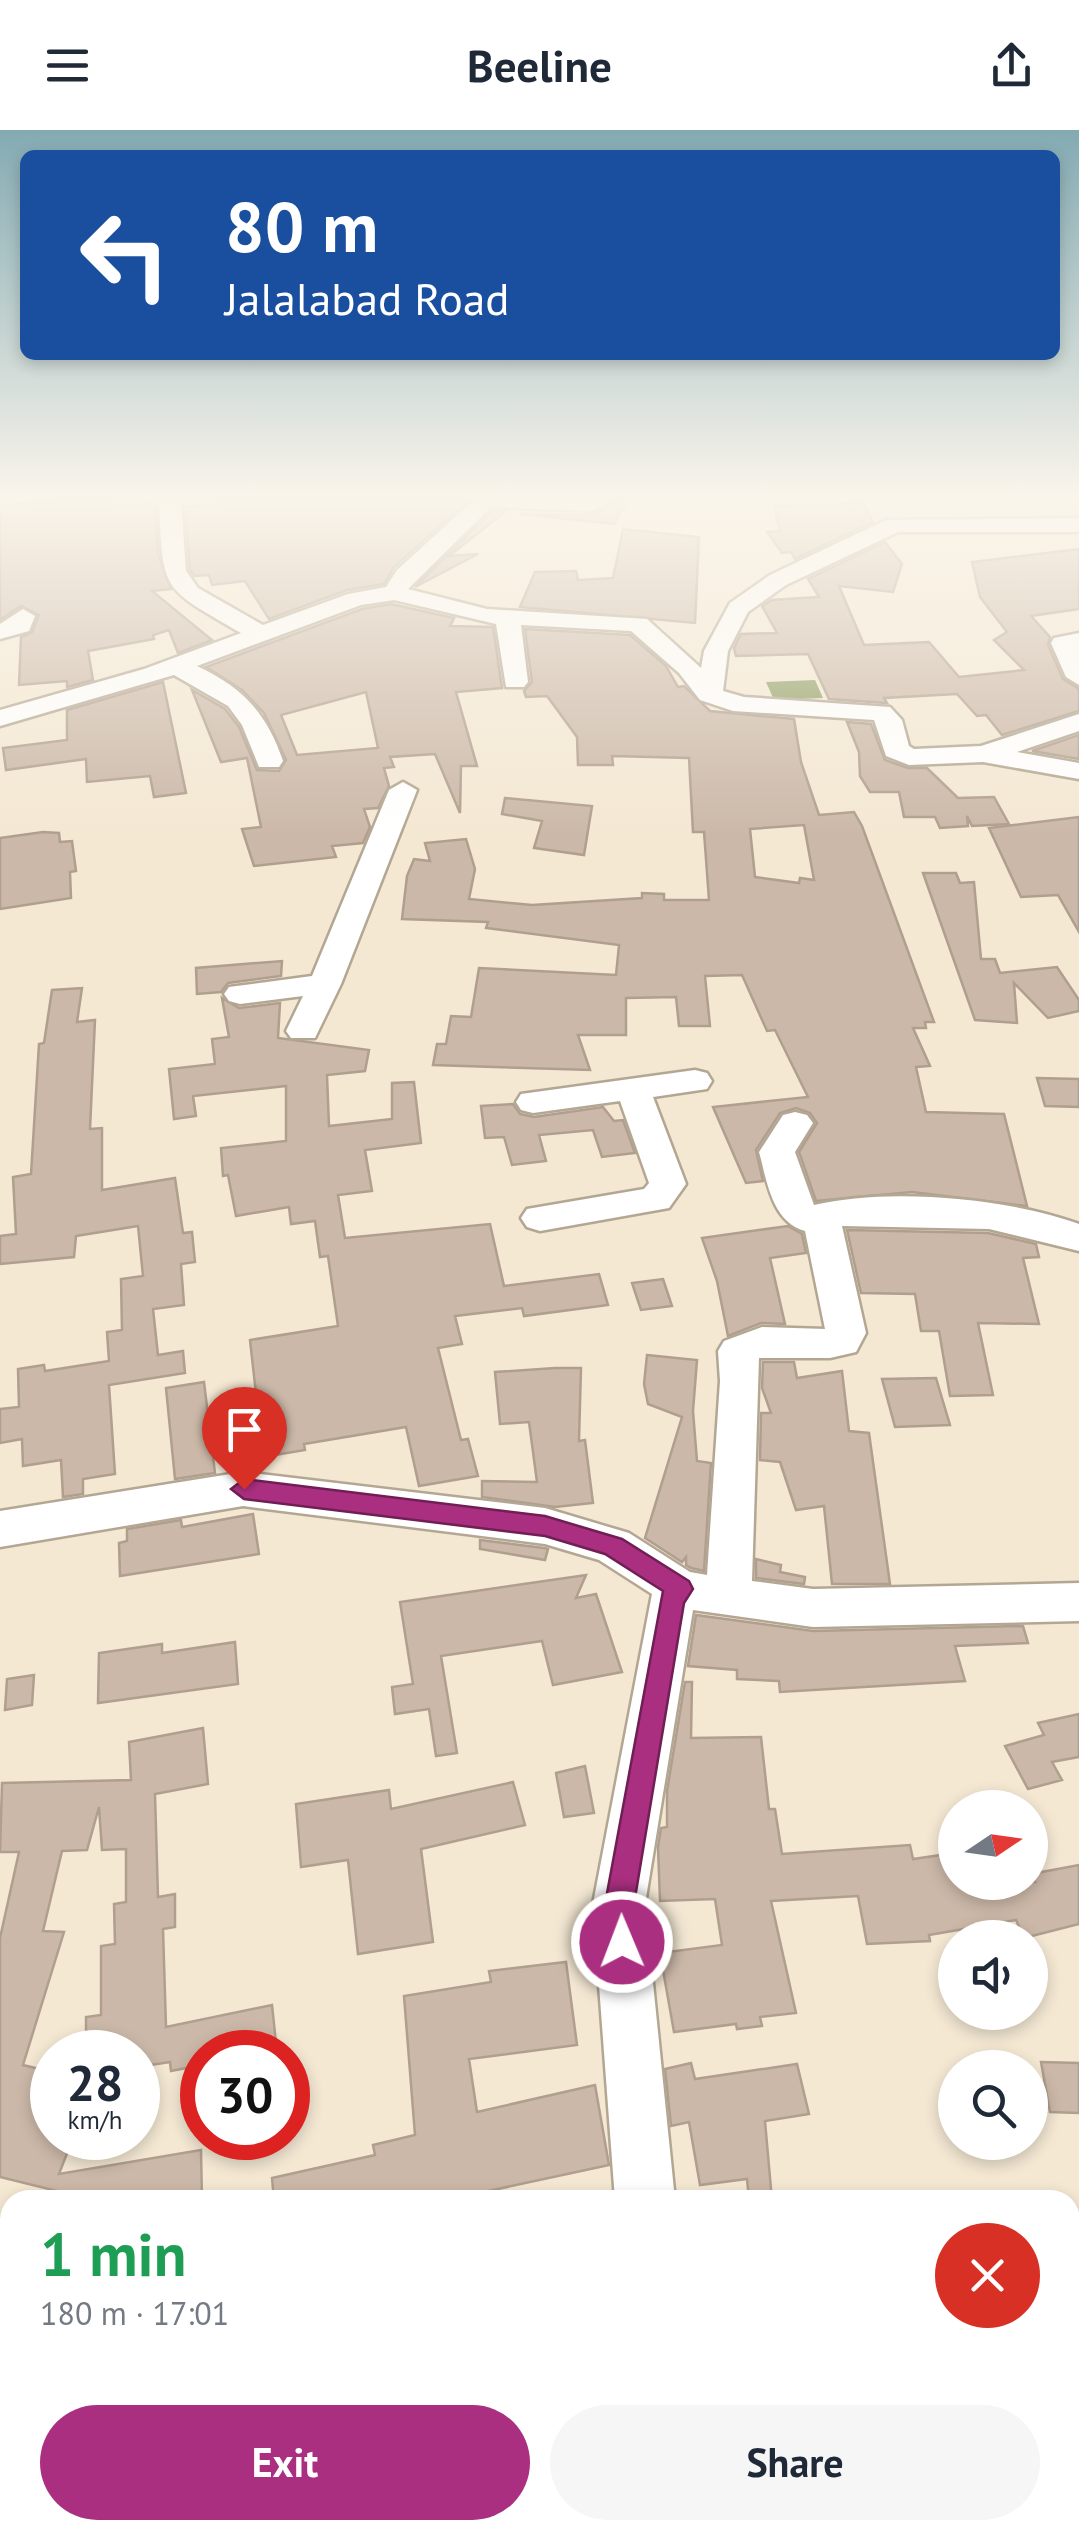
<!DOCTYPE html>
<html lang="en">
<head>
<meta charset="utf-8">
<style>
	body { margin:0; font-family:"PT Sans",sans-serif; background:#f6f6f7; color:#1f2937; height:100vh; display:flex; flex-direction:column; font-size:38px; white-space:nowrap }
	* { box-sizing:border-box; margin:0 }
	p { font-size:32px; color:#747a83 }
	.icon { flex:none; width:55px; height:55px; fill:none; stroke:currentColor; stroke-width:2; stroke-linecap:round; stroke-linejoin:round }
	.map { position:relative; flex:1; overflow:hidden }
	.drawer { position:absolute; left:0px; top:2060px; width:1080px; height:350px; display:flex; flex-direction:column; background:#fff; border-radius:30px 30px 0 0; box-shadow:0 5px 15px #0003 }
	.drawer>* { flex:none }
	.banner { position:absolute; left:20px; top:20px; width:1040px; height:210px; border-radius:15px; box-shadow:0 5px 15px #0003; background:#1a4fa0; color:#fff; overflow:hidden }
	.needle { width:65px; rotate:77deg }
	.buttons { position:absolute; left:938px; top:1660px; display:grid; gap:20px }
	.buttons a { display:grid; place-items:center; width:110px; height:110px; border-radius:50%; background:#fff; box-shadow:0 5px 15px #0003; font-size:50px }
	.speed { position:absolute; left:30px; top:1900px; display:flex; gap:20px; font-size:50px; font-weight:700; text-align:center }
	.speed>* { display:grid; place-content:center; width:130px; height:130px; border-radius:50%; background:#fff; box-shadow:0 5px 15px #0003; line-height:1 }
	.speed small { font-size:25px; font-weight:400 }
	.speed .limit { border:15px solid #d22; background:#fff; color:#111 }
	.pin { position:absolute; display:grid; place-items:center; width:85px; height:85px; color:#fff; margin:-102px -42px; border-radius:50% 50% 50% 0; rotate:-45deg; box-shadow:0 0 10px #0007 }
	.pin .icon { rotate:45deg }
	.me { position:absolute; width:110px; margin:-55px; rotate:359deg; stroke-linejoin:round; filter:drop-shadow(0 0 8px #0008) }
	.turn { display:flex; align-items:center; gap:35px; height:210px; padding:0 40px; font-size:45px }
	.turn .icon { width:130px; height:130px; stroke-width:2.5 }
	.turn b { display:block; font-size:70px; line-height:85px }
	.round { display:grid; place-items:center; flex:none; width:105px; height:105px; border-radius:52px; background:#f6f6f7 }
	.head { display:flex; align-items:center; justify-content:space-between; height:170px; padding:0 40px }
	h1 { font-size:60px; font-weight:700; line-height:75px; color:#1e9e55 }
	.button { display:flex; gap:20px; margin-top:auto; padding:20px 40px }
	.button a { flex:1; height:115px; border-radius:60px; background:#ab2f81; color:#fff; font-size:40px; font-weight:700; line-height:115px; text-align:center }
	.button a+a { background:#f6f6f7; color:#1f2937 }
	header { display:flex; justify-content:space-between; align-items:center; height:130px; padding:0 40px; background:#fff; font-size:45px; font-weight:700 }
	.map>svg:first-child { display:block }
	.water { fill:#8c9c60 }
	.building { fill:#cbb8a8; stroke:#b09e8e; stroke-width:2.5; fill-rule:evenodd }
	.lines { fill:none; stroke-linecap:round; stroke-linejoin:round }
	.minor-casing { stroke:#b3a793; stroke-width:5 }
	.minor { fill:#fff; fill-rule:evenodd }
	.route { fill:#ab2f81; stroke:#6f1f54; stroke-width:2.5 }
</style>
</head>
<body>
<header><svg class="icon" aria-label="menu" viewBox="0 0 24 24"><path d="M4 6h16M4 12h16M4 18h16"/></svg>Beeline<svg class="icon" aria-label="share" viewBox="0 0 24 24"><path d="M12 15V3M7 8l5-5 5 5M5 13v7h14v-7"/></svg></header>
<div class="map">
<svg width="1079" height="2410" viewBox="0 0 1079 2410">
	<rect width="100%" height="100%" fill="#f4e8d3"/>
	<path class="water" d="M815,550L823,568L774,570L766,552Z"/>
	<g class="building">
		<path d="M72,369H115L116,375L155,373L158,424L171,459L152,461L212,510L178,523L169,500L153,505L154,509L88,521L93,550L67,557V551L19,555L21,507L32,502L39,485L21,476L0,490V375Z"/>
		<path d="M216,369H470L394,437L384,454L347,460L269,489L245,451L212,455L209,445L194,446L190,440L185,377L217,375Z"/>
		<path d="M618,369H628L614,394L520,384L592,385Z"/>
		<path d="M863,372L873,392L795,429L791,422L782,423L767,402L780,401L774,377Z"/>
		<path d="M492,381H506L449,426L478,424L415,457Z"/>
		<path d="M623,399L699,407L695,493L520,477L535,442L576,441L578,450L613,448Z"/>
		<path d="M885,412L902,434L893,462L839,456L864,515L929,512L959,547L1024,540L994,510L1007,502L980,467L972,432L1079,419V479L1031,486L1050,507L1048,515L1063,549L1079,559V581L1002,605L986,585L977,586L957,564L884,568L887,573L829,569L808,524L736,526L734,518L741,504L777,503L762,476L772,470L819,467L808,449Z"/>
		<path d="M391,474L454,488L450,496L493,497L502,558L456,562L477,636H461L460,683L435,624L390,627L394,637L384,638L389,656L378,678L364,679L370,697L363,713L332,716L336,727L254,736L242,699L261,697L247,628L221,632L192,560L225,579L239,597L257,640L279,641L286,630L264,583L242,560L206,537L362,479ZM366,562L378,618L297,625L281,585Z"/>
		<path d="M525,499L630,505L666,536L678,557L684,556L710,581L794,589L801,632L819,685L854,682L862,696L934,892H925L926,898H913L930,936L916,937L926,982L1004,984L1027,1076L912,1062L816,1071L799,1022L817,993L810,983L796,978L780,983L756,1020L763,1051L746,1053L713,977L808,967L775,900L767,901L742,845L705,846L710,896H679L676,867L626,868V905H578L590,940L433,935L437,914H446L451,886L471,887L479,838L616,845L619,815L486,798L488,792L402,789L407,746L414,729L430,731L425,713L466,709L475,739L469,769L532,775L642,768V763L664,764V770H709L704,702H693L689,628L612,626L613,635H578L577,607L547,566L526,567L524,561L532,552ZM804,695L814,750L800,748L799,753L755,747L750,699Z"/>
		<path d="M163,552L186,663L154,667L150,646L87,652L86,629L6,640L3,618L67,610V580Z"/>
		<path d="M847,592L871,594L885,630L908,638H927L958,668L994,667L1009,694L972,696L967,686L968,696L940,698L935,687H904L899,662H870L860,646L859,622Z"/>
		<path d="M1079,605V629L1032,621Z"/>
		<path d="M505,668L592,676L584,725L534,718L542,691L502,684Z"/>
		<path d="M1079,687V802L1058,765L1021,767L989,698Z"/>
		<path d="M43,702L59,703L60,712L72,711L76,741L70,742L71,768L0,779V708Z"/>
		<path d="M923,743H956L960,753L974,752L981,829H995L1000,843L1057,837L1079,870V881L1048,888L1014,853L1017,893L975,890Z"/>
		<path d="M282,831L281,846L228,853L221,862L197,864L196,838Z"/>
		<path d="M82,858L77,892L95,890L90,999L102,998V1060L175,1048L183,1103L192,1102L195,1132L181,1134L184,1175L153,1179L158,1225L183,1221L185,1243L109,1255L115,1344L83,1349V1364L63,1367L61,1330L23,1336L22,1309L0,1313V1279L19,1277L18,1239L44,1235L45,1241L109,1231L107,1202L122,1200L121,1149L143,1146L138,1096L76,1106L74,1127L0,1134V1106L16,1104L13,1047L31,1044L39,914L44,913L52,860Z"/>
		<path d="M222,868L239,878L280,873L278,908L369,920L365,941L327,945L329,996L392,989V953L414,952L421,1013L365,1020L372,1061L338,1065L345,1108L490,1094L504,1156L599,1144L608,1175L524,1186L522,1178L455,1186L462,1214L438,1218L461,1310L468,1309L478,1346L419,1356L406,1297L304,1314L305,1320L263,1327L250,1210L338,1196L328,1126L320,1127L315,1091L291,1094L289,1077L236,1086L228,1045L223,1046L221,1018L286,1011V956L193,966L196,986L174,989L169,939L215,934L212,909L229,907Z"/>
		<path d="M1037,948L1079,949V977L1045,976Z"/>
		<path d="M513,974L520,984L534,987L603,977L614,991L623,990L635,1023L602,1027L593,1000L539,1005L546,1031L512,1035L504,1007L485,1008L481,976Z"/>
		<path d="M788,1096L802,1104L806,1123L770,1128L785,1194L761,1193L728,1206L717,1151L702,1108Z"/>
		<path d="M847,1100L988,1103L1036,1114L1039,1127L1023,1128L1039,1194L978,1193L993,1265L950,1266L939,1201H921L915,1164L861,1163Z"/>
		<path d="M663,1149L672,1176L641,1180L632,1153Z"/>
		<path d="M647,1225L697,1230L693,1281L697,1331L711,1333L704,1441L691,1438L686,1435V1427L682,1432L645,1408L682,1287L648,1274L644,1254Z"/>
		<path d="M763,1232H794L797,1248L842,1241L849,1301L869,1303L890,1454H832L824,1376L796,1380L780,1332L760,1330L761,1283H771L762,1258Z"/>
		<path d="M555,1238H581L579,1311L585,1310L593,1373L555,1377L482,1367V1351L537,1352L529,1292L500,1294L495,1242Z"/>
		<path d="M936,1248L950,1295L895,1297L882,1249Z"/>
		<path d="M204,1252L215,1343L175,1349L166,1258Z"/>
		<path d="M253,1384L259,1424L120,1446L119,1413L127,1411V1399L181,1390L182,1397Z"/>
		<path d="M480,1410L544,1418L548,1419L545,1430L480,1419Z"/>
		<path d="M756,1429L781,1435L780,1442L805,1447L804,1454L756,1448Z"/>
		<path d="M586,1445L576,1468L596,1464L622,1542L553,1555L542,1511L441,1526L457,1623L436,1626L429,1579L395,1584L392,1557L413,1554L400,1472Z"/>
		<path d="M696,1485L813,1501L1023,1496L1028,1513L955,1516L965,1551L780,1562L779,1551L737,1549V1540L688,1536Z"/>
		<path d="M235,1512L238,1554L98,1573L99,1523L162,1514V1523Z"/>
		<path d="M34,1545L32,1575L5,1580L7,1549Z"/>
		<path d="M685,1552H692L691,1608L761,1607L769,1679H775L782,1724L910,1715L913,1729L955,1723V1752H1035L1031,1744L1079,1735V1794L1024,1808L1016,1790L929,1805L930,1811L867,1814L858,1766L771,1771L796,1883L760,1887L762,1896L737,1899L736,1894L674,1902L660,1823L722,1815L715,1769L660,1771L658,1717L661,1698L667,1697V1661Z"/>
		<path d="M1079,1584V1627L1052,1632L1062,1650L1028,1659L1005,1616L1044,1605L1038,1593Z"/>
		<path d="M203,1598L208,1654L155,1664L158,1767L175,1764V1797L163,1799L166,1897L272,1875L277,1922H202V1935L171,1941L170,1932L138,1937V1922H86V1887L101,1885V1816L115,1814L114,1774L126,1772V1719L102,1720L99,1677L87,1720L62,1721L43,1801L64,1802L23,1935L52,1942V2008H73L59,2044L201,2020L202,2070H65V2063L0,2047V1808L19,1722H0L2,1653L131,1650L129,1612Z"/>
		<path d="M585,1636L594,1683L564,1687L556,1643Z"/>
		<path d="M513,1652L525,1695L421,1719L433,1812L358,1824L348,1730L301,1737L296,1674L389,1660L391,1679Z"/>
		<path d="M566,1832L577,1915L469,1929L477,1982L595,1955L609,2035L447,2070H274L272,2048L375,2025L373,2015L415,2005L404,1866L491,1852L489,1841Z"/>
		<path d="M1041,1932L1079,1933V1983L1050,1982Z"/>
		<path d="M691,1933L695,1949L797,1934L809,1984L765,1991L772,2070H749L747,2049L700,2055L689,1992L671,1996L665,1939Z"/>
	</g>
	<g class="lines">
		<g class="minor-casing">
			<g id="minor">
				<path d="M159,369H181L186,441L198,458L263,495L348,464L386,457L397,440L475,369H615L592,381L491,377L408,459L487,479L647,489L701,538L704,521L730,473L770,445L886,390L1079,388V402H898L786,455L748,482L728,521L723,561L744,567L890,577L902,590L909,616L914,619L981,616L1079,584V601L1017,622L1079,633V649L983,632L909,635L886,626L874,590L733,581L700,570L679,543L631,501L521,495L528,552L524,557H506L496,494L394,470L361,475L197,536C242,557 267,583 283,631L279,637H259L242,595L228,576L174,545L0,596V580L144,539L241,503C160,456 163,463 159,369Z"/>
				<path d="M23,479L35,486L29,501L0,509V494Z"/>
				<path d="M1079,503V555L1066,547L1051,513L1054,508Z"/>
				<path d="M403,652L417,660L341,854L315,908H291L286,901L303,866L240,874L229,871L224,864L229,857L312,846L389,660Z"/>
				<path d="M695,940L707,943L712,951L707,959L653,967L686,1054L669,1078L540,1101L527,1097L521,1088L527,1079L644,1059L649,1053L620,971L533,983L521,980L516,972L521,964Z"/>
				<path d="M795,982L807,985L813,993L795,1022L814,1075C889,1057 1007,1068 1079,1094V1121L989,1099L842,1096L866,1203L856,1222L830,1228H759L752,1451L813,1459L1079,1453V1491L813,1497L693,1480L645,1774L675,2070H615L593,1774L652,1464L599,1430L545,1414L243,1376L0,1417V1381L243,1342L545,1378L629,1403L690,1442L707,1445L720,1251L718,1221L724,1211L762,1197L825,1199L805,1101C772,1092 767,1051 759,1022L783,985Z"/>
				<rect x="615" y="2400" width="66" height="10"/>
			</g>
		</g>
		<use href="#minor" class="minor"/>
	</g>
	<linearGradient id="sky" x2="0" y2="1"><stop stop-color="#83aab2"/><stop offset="0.52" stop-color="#faf5eb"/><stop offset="1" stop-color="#faf5eb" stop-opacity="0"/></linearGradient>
	<rect width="1079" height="706" fill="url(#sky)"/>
	<path class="route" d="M244,1349L545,1386L622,1409L689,1451L693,1459L684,1473L634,1774L638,1812L633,1822L622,1826L612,1822L605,1774L663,1461L605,1424L545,1406L244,1369L231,1359Z"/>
</svg>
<div class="buttons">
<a><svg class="needle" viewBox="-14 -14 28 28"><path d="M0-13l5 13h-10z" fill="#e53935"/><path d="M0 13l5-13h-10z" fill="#747a83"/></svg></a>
<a><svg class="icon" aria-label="sound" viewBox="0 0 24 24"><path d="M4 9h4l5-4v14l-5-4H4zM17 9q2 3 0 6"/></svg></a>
<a><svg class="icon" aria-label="search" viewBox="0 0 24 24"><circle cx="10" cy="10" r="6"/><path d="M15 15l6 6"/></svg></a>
</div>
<div class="speed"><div>28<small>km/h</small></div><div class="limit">30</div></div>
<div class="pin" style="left:244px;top:1359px;background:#d93025"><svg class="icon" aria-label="arrive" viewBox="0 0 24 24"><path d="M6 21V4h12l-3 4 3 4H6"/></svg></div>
<svg class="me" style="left:622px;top:1812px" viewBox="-20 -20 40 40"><circle r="17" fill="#ab2f81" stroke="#fff" stroke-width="3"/><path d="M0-11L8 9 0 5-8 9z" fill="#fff"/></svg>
<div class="banner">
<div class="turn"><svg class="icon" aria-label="left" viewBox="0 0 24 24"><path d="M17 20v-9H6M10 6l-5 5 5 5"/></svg><div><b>80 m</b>Jalalabad Road</div></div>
</div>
<section class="drawer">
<div class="head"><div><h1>1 min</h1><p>180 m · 17:01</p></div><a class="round" style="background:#d93025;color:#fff"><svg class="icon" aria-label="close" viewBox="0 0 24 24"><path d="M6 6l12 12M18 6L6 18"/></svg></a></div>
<div class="button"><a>Exit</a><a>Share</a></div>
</section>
</div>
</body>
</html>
